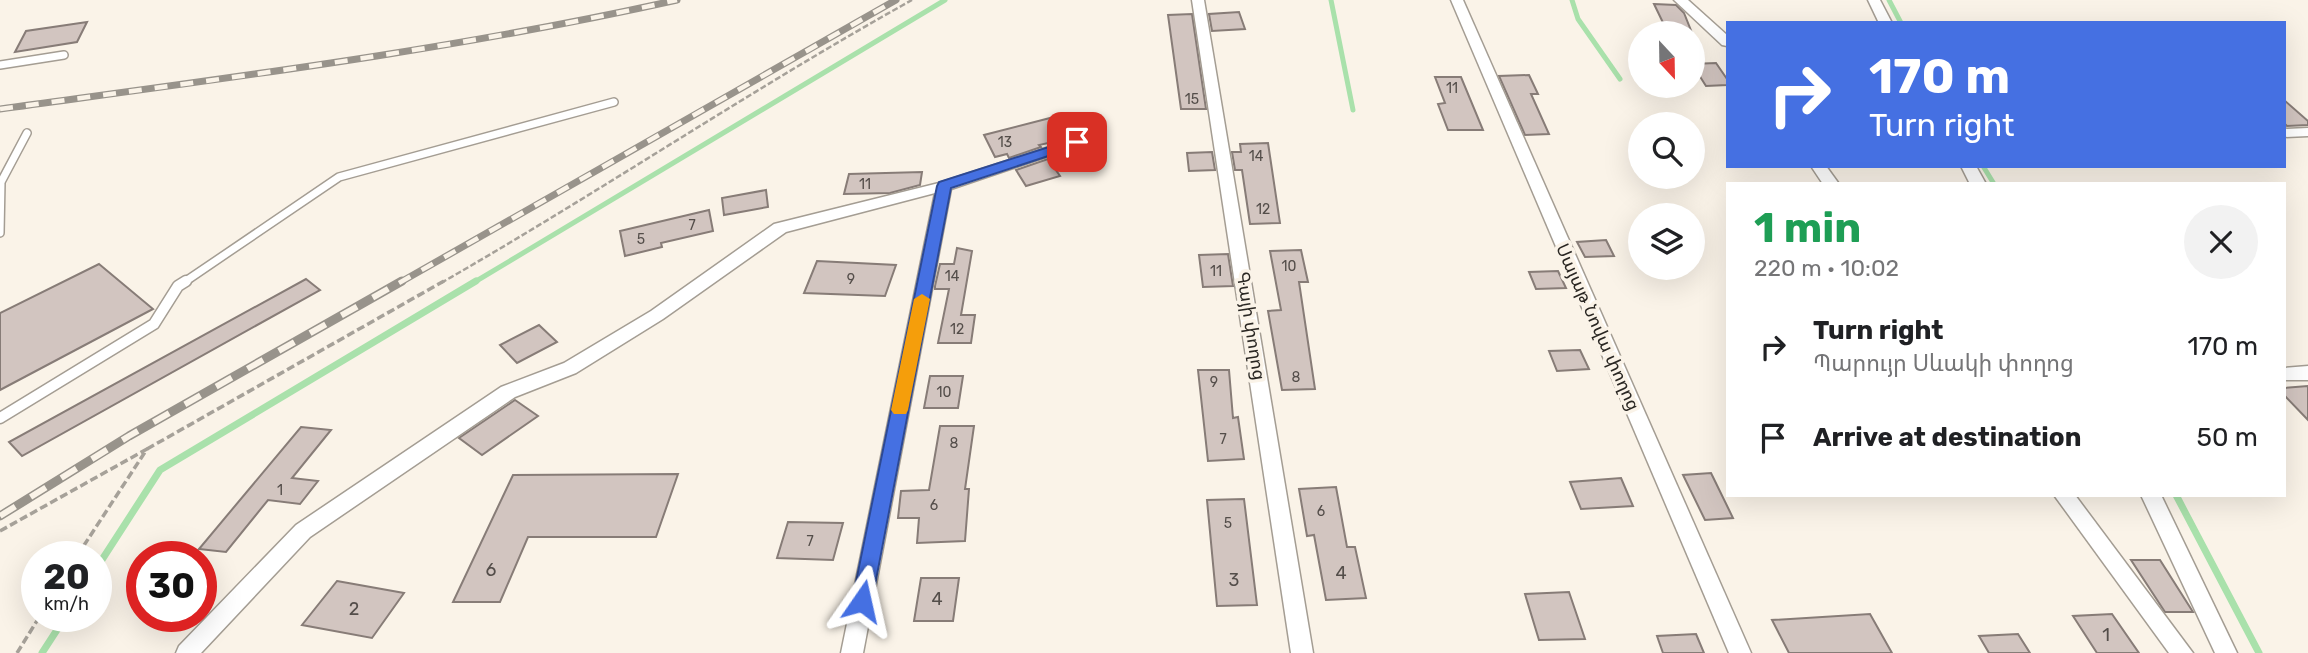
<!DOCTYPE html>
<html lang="en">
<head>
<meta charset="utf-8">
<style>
	body { margin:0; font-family:Rubik,"Noto Sans Armenian",sans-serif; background:#f2f2f2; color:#202124; height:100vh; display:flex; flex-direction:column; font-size:26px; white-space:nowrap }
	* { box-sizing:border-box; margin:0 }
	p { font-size:23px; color:#757577 }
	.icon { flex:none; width:38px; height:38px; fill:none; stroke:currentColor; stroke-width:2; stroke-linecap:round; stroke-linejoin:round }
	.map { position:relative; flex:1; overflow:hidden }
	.panel { position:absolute; left:1726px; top:182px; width:560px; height:315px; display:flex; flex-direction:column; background:#fff; border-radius:0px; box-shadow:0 7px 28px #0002 }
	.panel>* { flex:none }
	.banner { position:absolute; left:1726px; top:21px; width:560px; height:147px; border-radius:0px; box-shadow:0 7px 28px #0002; background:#4570e2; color:#fff; overflow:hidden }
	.needle { width:46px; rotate:158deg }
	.tools { position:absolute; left:1628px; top:21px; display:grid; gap:14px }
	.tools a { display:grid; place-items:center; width:77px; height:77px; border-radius:50%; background:#fff; box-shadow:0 7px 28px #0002; font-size:35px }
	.speed { position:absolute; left:21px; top:541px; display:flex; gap:14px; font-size:35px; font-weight:700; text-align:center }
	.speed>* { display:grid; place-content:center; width:91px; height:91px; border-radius:50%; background:#fff; box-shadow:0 7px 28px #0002; line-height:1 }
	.speed small { font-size:18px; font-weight:400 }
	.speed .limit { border:10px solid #d22; background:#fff; color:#111 }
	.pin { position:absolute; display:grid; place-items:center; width:60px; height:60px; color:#fff; margin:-30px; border-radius:14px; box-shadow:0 4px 10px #0006 }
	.me { position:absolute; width:77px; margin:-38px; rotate:11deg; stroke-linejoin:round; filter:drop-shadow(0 0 5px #0008) }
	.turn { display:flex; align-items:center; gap:24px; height:147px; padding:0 28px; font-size:32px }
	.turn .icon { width:91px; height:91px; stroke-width:2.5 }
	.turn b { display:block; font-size:49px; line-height:60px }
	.round { display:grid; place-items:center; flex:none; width:74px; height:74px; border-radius:37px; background:#f2f2f2 }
	.headline { display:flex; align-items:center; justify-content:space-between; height:119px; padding:0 28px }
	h1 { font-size:42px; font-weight:700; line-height:52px; color:#1e9e55 }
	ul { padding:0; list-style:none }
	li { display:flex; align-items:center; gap:21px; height:91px; padding:0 28px }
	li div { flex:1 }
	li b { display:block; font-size:26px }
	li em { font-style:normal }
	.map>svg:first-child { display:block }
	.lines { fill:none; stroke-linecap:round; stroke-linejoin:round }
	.stream-far1 { stroke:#a9e1ab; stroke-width:5 }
	.stream { stroke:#a9e1ab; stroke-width:7 }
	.building { fill:#d2c5c0; stroke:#877c77; stroke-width:2 }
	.lane-far1-casing { stroke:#a49d93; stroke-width:10 }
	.lane-casing { stroke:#a49d93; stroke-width:13 }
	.street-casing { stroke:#a49d93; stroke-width:3 }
	.path-far1 { stroke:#a6a199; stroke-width:2.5; stroke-dasharray:6 2.5; stroke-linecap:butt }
	.path { stroke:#a6a199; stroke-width:3.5; stroke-dasharray:8 3.5; stroke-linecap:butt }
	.lane-far1 { stroke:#fff; stroke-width:7 }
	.lane { stroke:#fff; stroke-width:10 }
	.street { fill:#fff; fill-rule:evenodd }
	.rail-far1-casing { stroke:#98938b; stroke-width:7 }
	.rail-casing { stroke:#98938b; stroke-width:9 }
	.rail-far1 { stroke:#faf3e8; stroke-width:4.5; stroke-dasharray:13; stroke-linecap:butt }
	.rail { stroke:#faf3e8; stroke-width:6; stroke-dasharray:18; stroke-linecap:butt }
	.route { fill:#4570e2; stroke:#2d4993; stroke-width:2 }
	.slow { fill:#f59e0b }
	.labels { text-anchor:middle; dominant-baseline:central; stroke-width:7; stroke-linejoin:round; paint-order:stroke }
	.number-label { font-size:14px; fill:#544e4a }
	.street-label { font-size:18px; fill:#2a2723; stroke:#faf3e8 }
	.near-number-label { font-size:18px; fill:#544e4a }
</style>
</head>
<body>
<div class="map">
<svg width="2308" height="653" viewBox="0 0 2308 653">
	<rect width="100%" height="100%" fill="#faf3e8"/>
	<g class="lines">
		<g class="stream-far1">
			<path d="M1331,0L1353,110"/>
			<path d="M1572,0L1578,19L1620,79"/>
			<path d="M1889,0L1901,23"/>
			<path d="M1983,166L1994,184"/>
			<path d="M473,283L945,0"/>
		</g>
		<g class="stream">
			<path d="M2176,495L2259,653"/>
			<path d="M96,569L160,470L476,281"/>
			<path d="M42,653L66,616"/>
		</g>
	</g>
	<g class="building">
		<path d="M1654,4L1676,5L1684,13L1692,33H1668Z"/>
		<path d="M1239,12L1245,29L1212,31L1209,14Z"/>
		<path d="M1192,14L1206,109H1181L1168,15Z"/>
		<path d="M87,22L77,42L15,52L26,31Z"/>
		<path d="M1716,63L1727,79V85L1706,86L1692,64Z"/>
		<path d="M1529,75L1538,94H1531L1549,134L1525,135L1499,76Z"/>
		<path d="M1435,77H1461L1483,130H1448L1438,104L1445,103Z"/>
		<path d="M2284,100L2308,121V125L2287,126L2284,123Z"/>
		<path d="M1054,117L1066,139L1039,145L1041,147L1009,158L1007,154L995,157L984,135Z"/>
		<path d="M1268,143L1280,223L1250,224L1242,170H1235L1232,152H1241L1240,144Z"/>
		<path d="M1212,152L1215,170L1189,171L1187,153Z"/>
		<path d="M1048,159L1060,176L1026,186L1016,170Z"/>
		<path d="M922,172L920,185L890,193L844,194L849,174Z"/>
		<path d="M766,190L768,207L724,215L722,198Z"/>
		<path d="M709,210L713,231L661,243L662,247L625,256L620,231Z"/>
		<path d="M1606,240L1614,256L1585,257L1577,242Z"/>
		<path d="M957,248L972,251L961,315H975L971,343H938L949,289H935V286L940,264H954Z"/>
		<path d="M1301,250L1308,282H1299L1315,389L1282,390L1268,311L1281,310L1270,251Z"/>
		<path d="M1228,254L1233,286L1203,287L1199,255Z"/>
		<path d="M817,261L896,265L885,296L804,293Z"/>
		<path d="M99,264L153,309L0,390V313Z"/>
		<path d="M1558,271L1566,288L1536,289L1529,272Z"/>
		<path d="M306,279L320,290L22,456L9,442Z"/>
		<path d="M539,325L557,342L517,363L500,345Z"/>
		<path d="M1580,350L1589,369L1557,371L1549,351Z"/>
		<path d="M1198,370H1229L1233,418L1238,417L1244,459L1208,461Z"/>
		<path d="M930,376H963L958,408H924Z"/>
		<path d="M2308,386V420L2284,395V388Z"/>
		<path d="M515,400L538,416L482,455L459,438Z"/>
		<path d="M940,426H974L965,489H969L965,541L917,543L919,518H898L901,491L929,490Z"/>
		<path d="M301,427L331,430L292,478L318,481L300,504L268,500L226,552L199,549Z"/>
		<path d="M1711,473L1733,518L1705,520L1683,475Z"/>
		<path d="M678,474L656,537H528L500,602H453L513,475Z"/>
		<path d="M1621,478L1633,506L1581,509L1570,482Z"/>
		<path d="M1336,487L1347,547H1355L1366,598L1326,600L1314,535L1307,536L1299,489Z"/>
		<path d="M1244,499L1257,605L1217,606L1207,500Z"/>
		<path d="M788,522L843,523L833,560L777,558Z"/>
		<path d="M2131,560H2160L2193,612H2165Z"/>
		<path d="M921,578H959L953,621H914Z"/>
		<path d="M337,581L404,593L372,638L302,625Z"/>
		<path d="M1569,592L1585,639L1539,640L1525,594Z"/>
		<path d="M1870,614L1892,653H1789L1772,620Z"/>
		<path d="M2112,614L2139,653H2097L2073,616Z"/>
		<path d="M1696,634L1704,653H1663L1657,636Z"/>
		<path d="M2018,634L2030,653H1989L1979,636Z"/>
	</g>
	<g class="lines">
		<g class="lane-far1-casing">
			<g id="lane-far1">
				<path d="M0,65L64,55"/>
				<path d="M0,233L1,182L27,133"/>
				<path d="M183,283L339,177L614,102"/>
			</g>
		</g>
		<g class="lane-casing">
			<path id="lane" d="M0,418L154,324L178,286L186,281"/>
		</g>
		<g class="street-casing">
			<g id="street">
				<path d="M1192,0H1204L1313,653H1291Z"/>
				<path d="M1451,0H1463L1751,653H1729Z"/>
				<path d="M1674,0H1688L1727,35V46L1722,45Z"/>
				<path d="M1868,0H1880L1892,23H1879Z"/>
				<path d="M2308,128V136L2284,137V129Z"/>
				<path d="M1077,138L1082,139L1084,142L1082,145L951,189L863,653H841L935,193L786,232L663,319L576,373L515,397L310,537L201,653H176L179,646L296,525L501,387L564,363L651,311L774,224L939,183Z"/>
				<path d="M1811,166H1826L1839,184H1823Z"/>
				<path d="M1961,166H1976L1986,184H1970Z"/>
				<path d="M2308,366V380H2284V368Z"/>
				<path d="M2054,495H2075L2193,653H2169Z"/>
				<path d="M2141,495H2161L2237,653H2215Z"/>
			</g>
		</g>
		<path class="path-far1" d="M441,283C600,192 752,89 912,0"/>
		<g class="path">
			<path d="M147,449L444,281"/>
			<path d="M0,531L147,449L77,556"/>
			<path d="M17,653L40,616"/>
		</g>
		<use href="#lane-far1" class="lane-far1"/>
		<use href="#lane" class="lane"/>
		<use href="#street" class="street"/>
		<g class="rail-far1-casing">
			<g id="rail-far1">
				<path d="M0,109C227,78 453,50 677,0"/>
				<path d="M399,283L896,0"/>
			</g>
		</g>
		<g class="rail-casing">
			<path id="rail" d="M0,516L129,436L402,281"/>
		</g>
		<use href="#rail-far1" class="rail-far1"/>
		<use href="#rail" class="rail"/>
	</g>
	<path class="route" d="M1077,138L1082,139V145L951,188L872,601L869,607L862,609L855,607L852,601L937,186L939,182Z"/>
	<path class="slow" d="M922,294L930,299L908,410L906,414H894L891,410L914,299Z"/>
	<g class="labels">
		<g class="number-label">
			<text x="1452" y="88">11</text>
			<text x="1192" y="99">15</text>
			<text x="1005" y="142">13</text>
			<text x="1256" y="156">14</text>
			<text x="865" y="184">11</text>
			<text x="1263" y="209">12</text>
			<text x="692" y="225">7</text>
			<text x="641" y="239">5</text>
			<text x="1289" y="266">10</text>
			<text x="1216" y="271">11</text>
			<text x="952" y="276">14</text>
			<text x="851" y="279">9</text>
			<text x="957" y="329">12</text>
			<text x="1296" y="377">8</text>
			<text x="1214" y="382">9</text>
			<text x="944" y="392">10</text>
			<text x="1223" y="439">7</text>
			<text x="954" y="443">8</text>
			<text x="280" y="490">1</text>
			<text x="934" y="505">6</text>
			<text x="1321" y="511">6</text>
			<text x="1228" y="523">5</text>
			<text x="810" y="541">7</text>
		</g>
		<g class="street-label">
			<text transform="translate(1251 326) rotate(81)">Գայի փողոց</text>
			<text transform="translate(1598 327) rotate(66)">Սայաթ Նովա փողոց</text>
		</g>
		<g class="near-number-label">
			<text x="491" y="570">6</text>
			<text x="1341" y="573">4</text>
			<text x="1234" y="580">3</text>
			<text x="937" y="599">4</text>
			<text x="354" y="609">2</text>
			<text x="2106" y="635">1</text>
		</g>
	</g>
</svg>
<div class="tools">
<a><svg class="needle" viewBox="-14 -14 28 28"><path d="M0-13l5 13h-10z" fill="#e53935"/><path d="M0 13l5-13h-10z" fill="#757577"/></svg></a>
<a><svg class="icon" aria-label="search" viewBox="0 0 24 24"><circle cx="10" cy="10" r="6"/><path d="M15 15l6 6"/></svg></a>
<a><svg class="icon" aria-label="layers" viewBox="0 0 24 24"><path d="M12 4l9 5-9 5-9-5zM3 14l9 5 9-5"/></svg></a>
</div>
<div class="speed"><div>20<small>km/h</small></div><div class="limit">30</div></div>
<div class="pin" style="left:1077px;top:142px;background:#d93025"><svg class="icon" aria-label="arrive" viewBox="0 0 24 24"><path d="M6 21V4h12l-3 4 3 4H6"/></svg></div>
<svg class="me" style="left:862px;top:601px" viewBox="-20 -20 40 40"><path d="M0-17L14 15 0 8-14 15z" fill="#4570e2" stroke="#fff" stroke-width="4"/></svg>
<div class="banner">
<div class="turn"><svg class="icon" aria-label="right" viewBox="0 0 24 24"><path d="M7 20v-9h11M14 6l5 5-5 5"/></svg><div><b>170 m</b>Turn right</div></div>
</div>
<section class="panel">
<div class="headline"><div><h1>1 min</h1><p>220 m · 10:02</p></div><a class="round"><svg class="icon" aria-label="close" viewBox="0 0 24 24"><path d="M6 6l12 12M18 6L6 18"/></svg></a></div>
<ul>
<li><svg class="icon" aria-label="right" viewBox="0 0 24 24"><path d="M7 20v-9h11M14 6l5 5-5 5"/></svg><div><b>Turn right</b><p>Պարույր Սևակի փողոց</p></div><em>170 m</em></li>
<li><svg class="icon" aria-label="arrive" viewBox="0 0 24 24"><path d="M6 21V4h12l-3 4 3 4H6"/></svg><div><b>Arrive at destination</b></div><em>50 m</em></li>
</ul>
</section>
</div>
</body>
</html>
